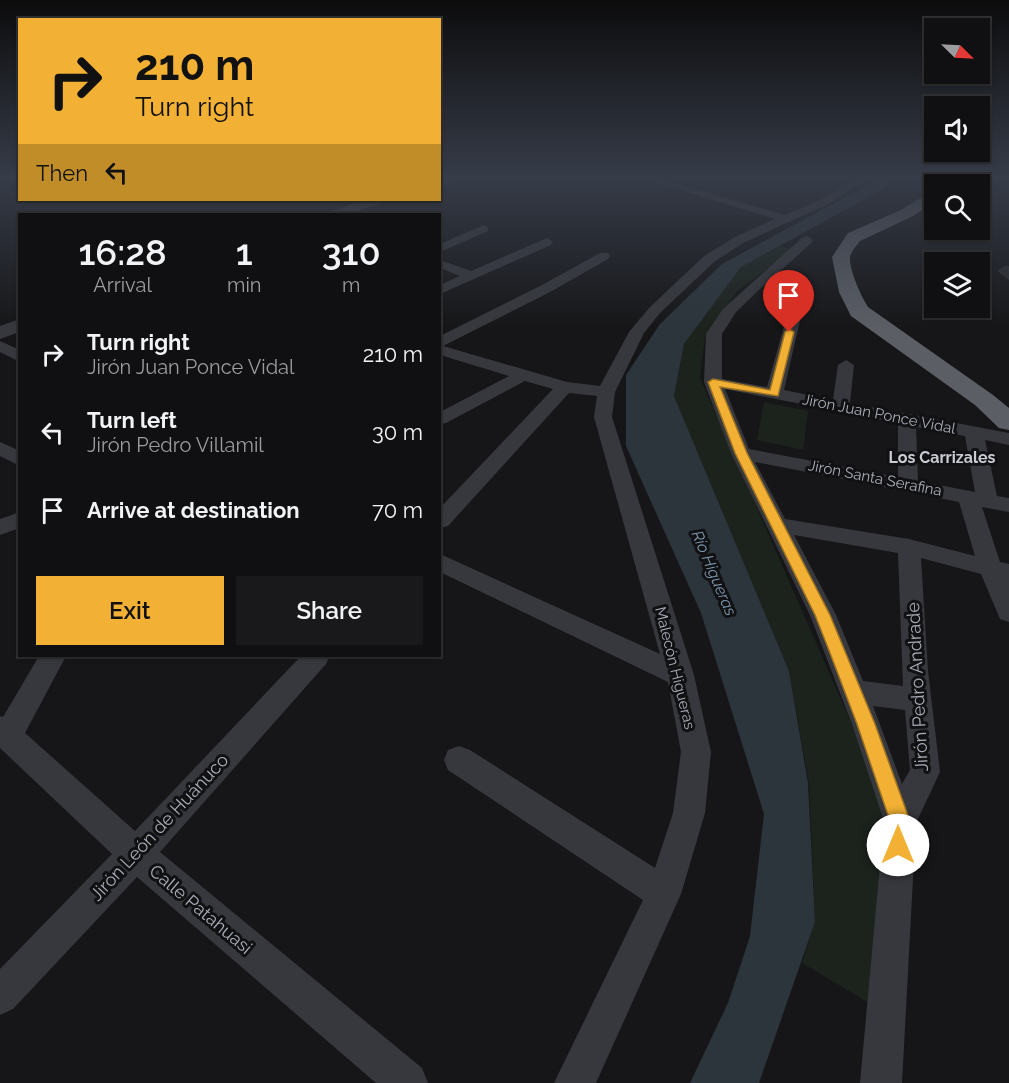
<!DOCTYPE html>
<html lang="en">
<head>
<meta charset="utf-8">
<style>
	body { margin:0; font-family:Raleway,sans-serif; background:#19191b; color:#f1f3f6; height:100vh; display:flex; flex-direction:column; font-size:22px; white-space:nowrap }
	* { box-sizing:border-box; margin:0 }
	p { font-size:20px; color:#9c9d9f }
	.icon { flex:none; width:33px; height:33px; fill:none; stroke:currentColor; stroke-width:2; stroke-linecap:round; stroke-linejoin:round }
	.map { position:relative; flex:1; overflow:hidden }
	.details { position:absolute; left:18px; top:213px; width:423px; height:444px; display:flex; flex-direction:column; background:#101012; border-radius:0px; box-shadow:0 2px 4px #0004,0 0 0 2px #303032 }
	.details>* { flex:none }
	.top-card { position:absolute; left:18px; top:18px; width:423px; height:183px; border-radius:0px; box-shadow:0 2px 4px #0004,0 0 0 2px #303032; background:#f2b134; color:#111; overflow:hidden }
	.needle { width:39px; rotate:114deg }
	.buttons { position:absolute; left:924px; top:18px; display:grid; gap:12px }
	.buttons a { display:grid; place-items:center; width:66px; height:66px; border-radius:0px; background:#101012; box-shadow:0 2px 4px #0004,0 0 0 2px #303032; font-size:30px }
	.pin { position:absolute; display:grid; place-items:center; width:51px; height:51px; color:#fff; margin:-62px -26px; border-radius:50% 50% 50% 0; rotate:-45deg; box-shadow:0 0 6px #0007 }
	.pin .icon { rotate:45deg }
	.me { position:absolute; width:66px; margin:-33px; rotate:0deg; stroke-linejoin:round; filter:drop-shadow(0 0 4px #0008) }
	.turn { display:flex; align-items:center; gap:21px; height:126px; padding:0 18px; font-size:27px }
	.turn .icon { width:78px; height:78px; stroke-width:2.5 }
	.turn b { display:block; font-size:42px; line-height:51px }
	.then { display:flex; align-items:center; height:57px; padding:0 18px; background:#0003; gap:12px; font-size:22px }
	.eta { display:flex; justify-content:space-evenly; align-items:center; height:102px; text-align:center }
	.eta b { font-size:36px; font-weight:600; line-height:42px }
	.primary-button { display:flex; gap:12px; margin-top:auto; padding:12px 18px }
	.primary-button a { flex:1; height:69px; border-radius:0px; background:#f2b134; color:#111; font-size:24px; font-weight:600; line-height:69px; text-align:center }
	.primary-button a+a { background:#19191b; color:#f1f3f6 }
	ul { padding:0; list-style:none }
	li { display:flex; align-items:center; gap:18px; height:78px; padding:0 18px }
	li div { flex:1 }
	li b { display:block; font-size:22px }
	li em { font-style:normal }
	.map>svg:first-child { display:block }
	.green { fill:#1c231d }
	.water { fill:#2c353c }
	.building { fill:#29292c; stroke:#303034; stroke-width:1.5 }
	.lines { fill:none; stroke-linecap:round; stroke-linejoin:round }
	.minor { fill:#37383d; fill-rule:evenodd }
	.tertiary { fill:#37383d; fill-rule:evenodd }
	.trunk { fill:#5b5e65; fill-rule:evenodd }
	.route { fill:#f2b134; stroke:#9d7322; stroke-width:1.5 }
	.labels { text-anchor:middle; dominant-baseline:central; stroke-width:6; stroke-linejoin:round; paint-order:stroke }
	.street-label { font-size:15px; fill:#a8adb8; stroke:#111113 }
	.neighbourhood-label { font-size:16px; font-weight:bold; fill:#c9ccd4; stroke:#111113 }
	.water-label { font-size:16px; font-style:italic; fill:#7f9bb3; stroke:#111113 }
	.near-street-label { font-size:18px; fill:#a8adb8; stroke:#111113 }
</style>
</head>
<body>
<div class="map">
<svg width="1009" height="1083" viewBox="0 0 1009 1083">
	<rect width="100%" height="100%" fill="#161618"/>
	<g class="green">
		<path d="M780,246L793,250L737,291L705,337L700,378L889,809L876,1007L802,963L815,922L809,783L789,671L674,396L684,344L741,267Z"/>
		<path d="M764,402L808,411L803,450L757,440Z"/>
	</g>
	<path class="water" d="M881,178H897L885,188L741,267L684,344L674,396L789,671L808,783L815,922L759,1083H690L728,1003L750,936L764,814L701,613L626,446V375L660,324L722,264Z"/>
	<path class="building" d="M1005,267H1009V279L999,271Z"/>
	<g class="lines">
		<g class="minor">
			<path d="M0,178H15L0,183Z"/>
			<path d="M440,178H469L464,181L440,184Z"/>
			<path d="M642,178H656L785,215L820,200L857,178H868L828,204L743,243L714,262L660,313L644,333L615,392L612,417L694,675L711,752L705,813L681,894L596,1083H554L643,900L448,770L444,760L448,750L459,746L470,750L655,868L673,813L681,752L668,682L440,572V554L660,654L594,417L597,396L569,393L448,526L440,528V508L553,389L525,381L446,423L440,424V412L509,376L440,355V336L542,285L600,253H608L610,256L608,259L552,291L443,346L567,382L600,386L629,332L650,307L704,256L735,237L775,219Z"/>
			<path d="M484,225L488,227V231L440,252V244Z"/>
			<path d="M807,236L813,240L811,243L776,275L782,294L793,303L801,316L784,390L833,400L838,365L846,360L854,365L850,403L1009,433V445L985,440L997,496L1009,498V512L982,507L1000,562L1009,564V622L1000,619L981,574L921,558L928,671L940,772L916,823L902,1083H860L884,821L852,724L810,615L731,453L704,382L706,334L723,309L803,237ZM765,284L769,296L787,316L767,387L722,379V334L736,312ZM725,389L898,423V477L749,449ZM916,427L965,436L975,492L918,481ZM755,462L959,502L975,556L909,539L785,519ZM794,535L898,553L903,686L863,681L836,615ZM873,706L905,710L910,770L902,784Z"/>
			<path d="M547,238L553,242L551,245L440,294V285L460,276L440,268V260L471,271Z"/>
			<path d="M0,341L20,350V362L0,352Z"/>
			<path d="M0,442L20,451V466L0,456Z"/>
			<path d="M20,512V528L0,535V519Z"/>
			<path d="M39,656H66L25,733L135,831L301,656H330L326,664L160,852L422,1068L428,1083H376L137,877L13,1009L0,1015V969L112,854L0,748V716L3,717Z"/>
		</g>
		<g class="tertiary">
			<path d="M365,200H384L382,203L348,214H329L331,211Z"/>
			<path d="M20,319V332L0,339V326Z"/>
		</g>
		<g class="trunk">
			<path d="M949,178H967L959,184H941Z"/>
			<path d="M934,190V202L913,216L860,241C857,245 851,252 850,257C849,270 861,296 868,307L993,395L1009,408V430L999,428L975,405L851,316L839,292L832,257L848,233L901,210Z"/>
		</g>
	</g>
	<linearGradient id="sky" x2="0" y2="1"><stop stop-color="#0c0c0d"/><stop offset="0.54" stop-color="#363c48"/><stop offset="1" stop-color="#363c48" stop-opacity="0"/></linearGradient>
	<rect width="1009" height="329" fill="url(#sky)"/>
	<path class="route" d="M789,329L794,332L778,396L720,387L747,453L830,615L875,724L910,821L908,845L905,852L898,855L891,852L888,845L890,821L857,724L830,653L815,615L735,453L708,382L713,379L770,390L785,332Z"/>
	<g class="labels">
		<g class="street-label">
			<text transform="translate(879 414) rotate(11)">Jirón Juan Ponce Vidal</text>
			<text transform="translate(875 478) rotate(11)">Jirón Santa Serafina</text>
			<text transform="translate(675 668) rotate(76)">Malecón Higueras</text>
		</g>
		<g class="neighbourhood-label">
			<text x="942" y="457">Los Carrizales</text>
		</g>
		<g class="water-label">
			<text transform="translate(714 573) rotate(67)">Río Higueras</text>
		</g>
		<g class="near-street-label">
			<text transform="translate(917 687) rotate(-93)">Jirón Pedro Andrade</text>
			<text transform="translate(159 827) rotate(-47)">Jirón León de Huánuco</text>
			<text transform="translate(201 909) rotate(40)">Calle Patahuasi</text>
		</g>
	</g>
</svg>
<div class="buttons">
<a><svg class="needle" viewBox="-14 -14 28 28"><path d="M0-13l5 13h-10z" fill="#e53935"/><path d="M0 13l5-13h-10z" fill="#9c9d9f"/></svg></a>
<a><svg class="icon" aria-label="sound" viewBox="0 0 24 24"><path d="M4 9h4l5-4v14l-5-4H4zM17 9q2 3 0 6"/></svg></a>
<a><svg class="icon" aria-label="search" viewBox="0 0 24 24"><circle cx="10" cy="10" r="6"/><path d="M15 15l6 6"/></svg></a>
<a><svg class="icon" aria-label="layers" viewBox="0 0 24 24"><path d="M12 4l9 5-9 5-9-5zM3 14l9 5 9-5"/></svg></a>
</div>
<div class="pin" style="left:789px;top:332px;background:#d93025"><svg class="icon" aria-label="arrive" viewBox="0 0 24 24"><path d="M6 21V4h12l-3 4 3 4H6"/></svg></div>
<svg class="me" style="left:898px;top:845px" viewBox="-20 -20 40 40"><circle r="19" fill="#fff"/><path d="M0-13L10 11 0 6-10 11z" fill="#f2b134"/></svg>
<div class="top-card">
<div class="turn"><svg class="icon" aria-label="right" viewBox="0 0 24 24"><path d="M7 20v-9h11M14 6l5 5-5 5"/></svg><div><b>210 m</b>Turn right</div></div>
<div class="then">Then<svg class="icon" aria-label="left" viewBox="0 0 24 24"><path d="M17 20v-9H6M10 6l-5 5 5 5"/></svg></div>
</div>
<section class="details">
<div class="eta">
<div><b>16:28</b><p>Arrival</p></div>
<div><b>1</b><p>min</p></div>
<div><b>310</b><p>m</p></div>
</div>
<ul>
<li><svg class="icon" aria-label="right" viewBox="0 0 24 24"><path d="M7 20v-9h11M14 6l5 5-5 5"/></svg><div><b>Turn right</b><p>Jirón Juan Ponce Vidal</p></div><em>210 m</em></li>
<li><svg class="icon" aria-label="left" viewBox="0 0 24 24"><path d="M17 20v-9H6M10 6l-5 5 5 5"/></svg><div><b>Turn left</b><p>Jirón Pedro Villamil</p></div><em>30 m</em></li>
<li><svg class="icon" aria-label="arrive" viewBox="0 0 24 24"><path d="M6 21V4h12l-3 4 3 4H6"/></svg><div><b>Arrive at destination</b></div><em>70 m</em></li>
</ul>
<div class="primary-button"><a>Exit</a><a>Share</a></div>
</section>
</div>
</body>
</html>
